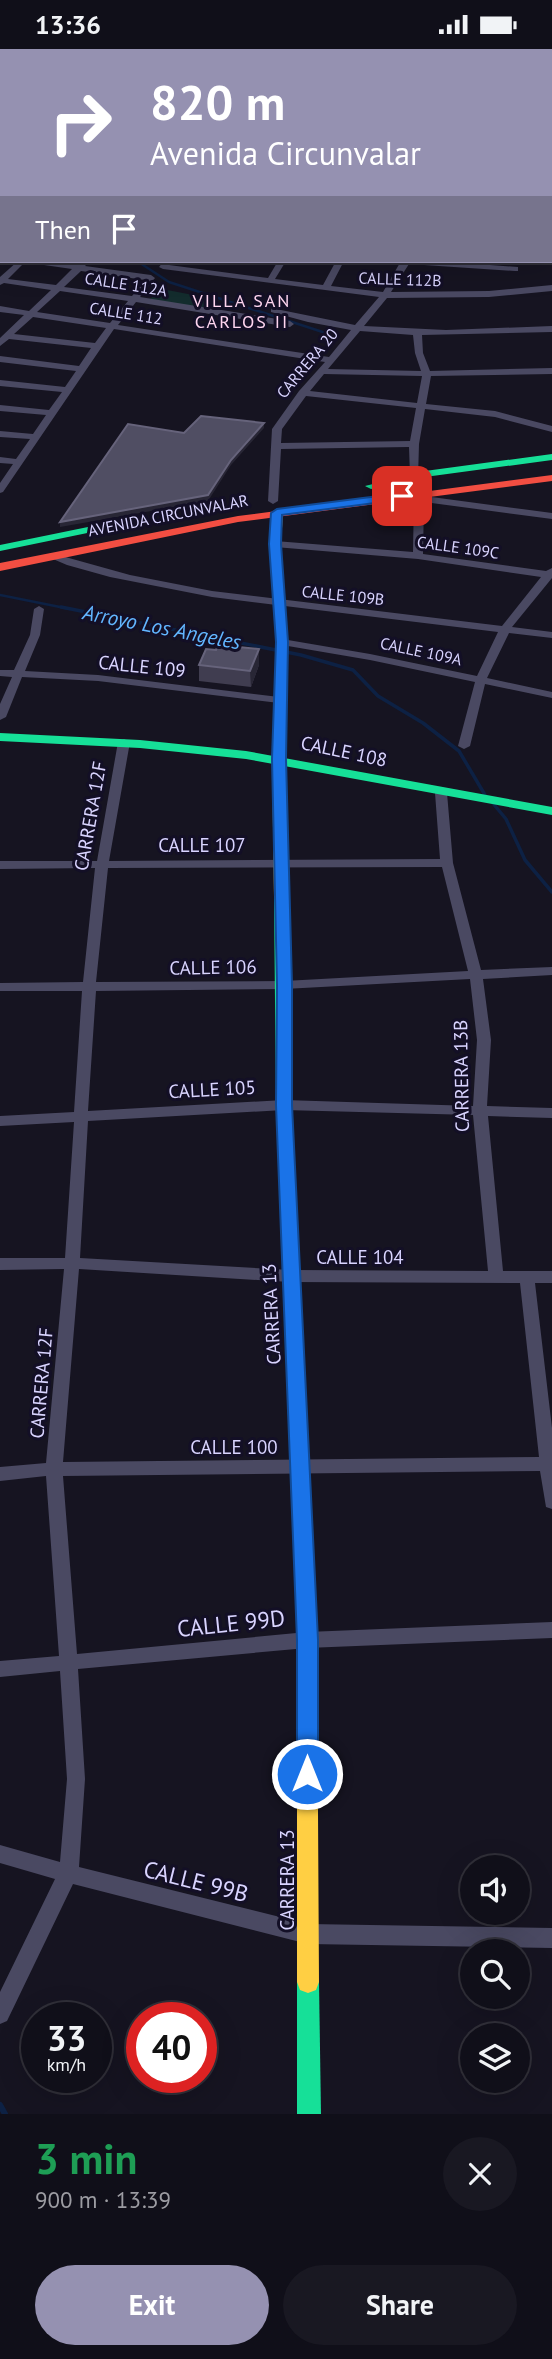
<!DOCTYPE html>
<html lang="en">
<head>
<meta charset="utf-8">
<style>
	body { margin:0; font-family:"PT Sans",sans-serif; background:#191822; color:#f1f3f6; height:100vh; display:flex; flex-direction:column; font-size:26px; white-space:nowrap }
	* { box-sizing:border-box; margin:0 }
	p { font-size:23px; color:#9c9ca2 }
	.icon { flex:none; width:38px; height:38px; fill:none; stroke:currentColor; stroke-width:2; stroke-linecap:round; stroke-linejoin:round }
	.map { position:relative; height:2065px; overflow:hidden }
	.drawer { display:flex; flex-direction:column; background:#100f19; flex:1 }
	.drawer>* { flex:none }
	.top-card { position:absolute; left:0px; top:0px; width:553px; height:214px; box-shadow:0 7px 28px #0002,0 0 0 2px #302f38; background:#9591b1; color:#fff; overflow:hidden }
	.tools { position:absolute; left:460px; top:1806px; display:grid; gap:14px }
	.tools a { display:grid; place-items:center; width:70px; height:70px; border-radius:50%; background:#100f19; box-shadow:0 7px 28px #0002,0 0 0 2px #302f38; font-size:35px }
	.speed { position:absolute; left:21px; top:1953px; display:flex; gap:14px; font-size:35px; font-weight:700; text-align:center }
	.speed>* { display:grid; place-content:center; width:91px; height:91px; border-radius:50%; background:#100f19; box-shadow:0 7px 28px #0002,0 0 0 2px #302f38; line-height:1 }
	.speed small { font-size:18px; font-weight:400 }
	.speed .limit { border:10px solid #d22; background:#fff; color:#111 }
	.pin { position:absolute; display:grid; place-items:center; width:60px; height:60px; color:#fff; margin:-30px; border-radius:14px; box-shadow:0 4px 10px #0006 }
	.me { position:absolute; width:77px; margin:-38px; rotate:0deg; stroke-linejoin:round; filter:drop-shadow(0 0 5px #0008) }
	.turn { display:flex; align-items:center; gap:24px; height:147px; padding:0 35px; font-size:32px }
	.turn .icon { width:91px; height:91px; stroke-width:2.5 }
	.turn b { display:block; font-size:49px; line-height:60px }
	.then { display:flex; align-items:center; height:66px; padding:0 35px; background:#0003; gap:14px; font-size:26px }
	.round { display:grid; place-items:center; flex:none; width:74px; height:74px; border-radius:37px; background:#191822 }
	.headline { display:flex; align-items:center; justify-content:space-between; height:119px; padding:0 35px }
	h1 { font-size:42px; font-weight:600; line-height:52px; color:#1e9e55 }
	.primary-button { display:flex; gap:14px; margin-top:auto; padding:14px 35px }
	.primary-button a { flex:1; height:80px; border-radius:42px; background:#9591b1; color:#fff; font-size:28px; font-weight:600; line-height:80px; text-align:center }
	.primary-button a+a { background:#191822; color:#f1f3f6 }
	.status { display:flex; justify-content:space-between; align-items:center; height:49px; padding:0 35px; background:#100f19; direction:ltr }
	.status svg { height:19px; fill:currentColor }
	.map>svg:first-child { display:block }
	.green { fill:#132c2d }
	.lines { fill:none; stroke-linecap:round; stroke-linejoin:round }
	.stream-far2 { stroke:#0d2144; stroke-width:2.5 }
	.stream-far1 { stroke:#0d2144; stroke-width:3.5 }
	.stream { stroke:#0d2144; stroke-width:6 }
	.street { fill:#4a4962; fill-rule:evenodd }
	.fast { fill:#16e098; fill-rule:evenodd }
	.slow { fill:#ffcf43; fill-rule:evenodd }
	.jam { fill:#f24e42; fill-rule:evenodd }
	.wall { fill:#403d50 }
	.shaded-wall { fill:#282635 }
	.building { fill:#504e63; stroke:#66637b; stroke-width:2 }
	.route { fill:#1a73e8; stroke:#114b97; stroke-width:2 }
	.labels { text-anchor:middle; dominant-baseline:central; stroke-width:6; stroke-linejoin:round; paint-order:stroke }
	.far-street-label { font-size:16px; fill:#d9d4ff; stroke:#130f26 }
	.far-neighbourhood-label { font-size:18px; letter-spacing:2px; fill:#ffd6f0; stroke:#130f26 }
	.street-label { font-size:19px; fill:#d9d4ff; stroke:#130f26 }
	.water-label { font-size:21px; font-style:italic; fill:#62b6ff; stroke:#130f26 }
	.near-street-label { font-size:23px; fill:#d9d4ff; stroke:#130f26 }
</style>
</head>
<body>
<div class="status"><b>13:36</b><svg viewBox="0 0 49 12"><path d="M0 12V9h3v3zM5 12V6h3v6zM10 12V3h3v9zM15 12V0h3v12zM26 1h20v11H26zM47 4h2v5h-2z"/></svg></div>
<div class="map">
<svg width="552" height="2065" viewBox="0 0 552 2065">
	<rect width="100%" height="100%" fill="#161421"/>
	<path class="green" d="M162,240L219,251L207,261L150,250Z"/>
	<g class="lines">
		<g class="stream-far2">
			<path d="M137,212L169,233L338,288"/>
			<path d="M0,546L70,560"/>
		</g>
		<g class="stream-far1">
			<path d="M61,558L301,606L353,621L378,647L423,674L459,702L485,746"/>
			<path d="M491,752L506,770L525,811L552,843"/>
		</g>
		<path class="stream" d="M0,2056L5,2065"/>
		<g class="street">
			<path d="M69,0H75L68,2Z"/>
			<path d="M252,0H258L251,2Z"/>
			<path d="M301,0H307L300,2Z"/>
			<path d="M352,0H358L351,2Z"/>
			<rect x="437" y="0" width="6" height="2"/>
			<path d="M489,0H501L499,2Z"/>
			<rect x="551" y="5" width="1" height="4"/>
			<rect x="551" y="20" width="1" height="4"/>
			<rect x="551" y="69" width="1" height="4"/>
			<rect x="551" y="86" width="1" height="4"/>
			<path d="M551,105H552L551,111Z"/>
			<path d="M0,109H2L0,114Z"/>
			<rect x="0" y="138" width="2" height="4"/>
			<rect x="551" y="146" width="1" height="4"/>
			<path d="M0,176H2L0,182Z"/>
			<rect x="551" y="189" width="1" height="4"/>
			<rect x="0" y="206" width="2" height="4"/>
			<path d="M18,212C32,212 74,218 83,213L87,215L85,217L151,226L155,229L140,248L290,272L294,275L290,278L136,253L118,276L329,308L351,281L308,273L271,263V259L355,276L379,248L163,220L159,218L164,212H172L169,216L268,229L278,212H286L275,230L323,236L336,212H344L331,237L383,243L401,212H436L518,218V222H515L409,215L391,243L489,242L552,236V242L489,248L387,249L364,277L446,281L552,277V283L422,286L423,304L430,322L552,319V325L431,327L426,355L495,362L552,377V383L495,368L425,360L419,395L418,429L410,427L409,398L281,400L278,452L273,455L268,452L272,380L299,342L325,313L114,280L3,443L0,444V434L13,415L0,414V408L16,410L30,390L0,388V382L33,385L46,366L0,362V356L49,361L62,343L0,337V331L65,338L76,322L0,313V307L79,317L91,299L9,290L0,297V289L24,266L0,263V257L29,262L51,241L4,234L0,236V228ZM26,212L30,214L72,220L56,236L8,230ZM81,222L145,231L132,247L64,238ZM60,242L128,252L110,274L37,263ZM33,268L106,279L95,294L14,285ZM360,282L413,286L415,304L421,322L328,320ZM324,325L422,327L417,354L310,342ZM306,347L416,359L410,392L281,394L282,380Z"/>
			<path d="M419,443L424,447L552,464V470L424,453L423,505L546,522L552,519V529L512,578L552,583V589L509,584L487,629L552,643V649L485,635L470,697L464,700L458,697L475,633L370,611L282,596L277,593L282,590L370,605L477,627L498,583L212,548L110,528L67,516L46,507L51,504L130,526L212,542L502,577L541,528L418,510L275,498L270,495L275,492L413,503L414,446Z"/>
			<path d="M39,557L44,560L40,586L25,622L98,626L279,648L285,651L279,654L98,632L22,628L6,668L0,671V655L12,628L0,627V621H14L30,586L34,560Z"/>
			<path d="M124,690L130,693L109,812L440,810L435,744L441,740L447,744L453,814L481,921L552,918V926L483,930L491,991L487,1057L552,1059V1069L488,1067L503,1222H552V1234H535L552,1379V1460L546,1458L540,1422L63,1427L77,1605L307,1583L552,1573V1589L307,1599L78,1620L85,1730L79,1818L308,1875L552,1879V1899L308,1895L73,1835L7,1972L0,1975V1943L55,1830L0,1814V1796L60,1813L67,1730L60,1622L0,1628V1612L59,1607L46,1427L0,1432V1418L46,1414L64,1220L0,1221V1209H65L74,1073L0,1077V1067L74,1063L82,942H0V934L83,933L95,819L0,820V812H97L118,693ZM442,818L468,922L284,932L96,933L108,819ZM470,930L477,991L473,1057L284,1051L88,1062L96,942L284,940ZM284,1061L473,1066L488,1222L290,1221L80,1209L88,1072ZM79,1220L290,1233L520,1234L539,1408L63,1413Z"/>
		</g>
		<g class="fast">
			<path d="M552,405V411L425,428L371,440L365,437L425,422Z"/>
			<path d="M127,470L131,471V475L0,502V496Z"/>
			<path d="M0,684L140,691L246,702L552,758V766L246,710L140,699L0,692Z"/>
			<path d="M281,844L288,848L292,1056L306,1367L304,1372L297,1374L290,1372L288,1367L276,1056L274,848Z"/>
			<path d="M308,1922L316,1925L319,1933L321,2065H297V1933L300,1925Z"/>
		</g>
		<g class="slow">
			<path d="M277,461L283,464L281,495L288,593L286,710L288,848L281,852L274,848L272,710L276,593L269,495L271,464Z"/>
			<path d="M297,1360L304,1362L306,1367L317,1591L319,1933L316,1941L308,1944L300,1941L297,1933V1591L288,1367L290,1362Z"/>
		</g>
		<path class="jam" d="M552,426V432L238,473L0,522V514L238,467Z"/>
	</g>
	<path class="wall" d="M199,616H259L251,638L199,632Z"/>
	<g class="shaded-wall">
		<path d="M264,374V379L231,416L208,452L60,478V473L231,411Z"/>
		<path d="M259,600V616L251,638L250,622Z"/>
	</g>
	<g class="building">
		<path d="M201,367L264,374L231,411L208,446L60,473L128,375L184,384Z"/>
		<path d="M218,596L259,600L250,622L199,616L206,600L216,601Z"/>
	</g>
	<path class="route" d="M402,444L406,445V450L282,466L281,495L288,593L286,710L292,936V1056L318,1591V1725L315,1732L307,1734L300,1732L297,1725V1591L276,1056L277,936L272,710L276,593L269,495L271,464L277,460Z"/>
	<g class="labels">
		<g class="far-street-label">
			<text transform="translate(400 230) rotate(2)">CALLE 112B</text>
			<text transform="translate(126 235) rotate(9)">CALLE 112A</text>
			<text transform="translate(126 264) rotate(9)">CALLE 112</text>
			<text transform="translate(307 314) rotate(-50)">CARRERA 20</text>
			<text transform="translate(168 466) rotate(-11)">AVENIDA CIRCUNVALAR</text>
			<text transform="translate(458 498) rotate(8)">CALLE 109C</text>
			<text transform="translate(343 546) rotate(6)">CALLE 109B</text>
			<text transform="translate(421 602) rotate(12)">CALLE 109A</text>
		</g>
		<g class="far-neighbourhood-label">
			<text x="242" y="251">VILLA SAN<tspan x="242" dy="21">CARLOS II</tspan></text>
		</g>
		<g class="street-label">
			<text transform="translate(142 617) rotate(6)">CALLE 109</text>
			<text transform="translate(344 702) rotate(12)">CALLE 108</text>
			<text transform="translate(90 767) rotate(-80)">CARRERA 12F</text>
			<text x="202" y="796">CALLE 107</text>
			<text transform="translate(213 918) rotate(-1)">CALLE 106</text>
			<text transform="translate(461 1027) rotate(-91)">CARRERA 13B</text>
			<text transform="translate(212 1040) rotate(-3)">CALLE 105</text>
			<text x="360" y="1208">CALLE 104</text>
			<text transform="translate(271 1265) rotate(-93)">CARRERA 13</text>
			<text transform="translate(41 1334) rotate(-85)">CARRERA 12F</text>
			<text x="234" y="1398">CALLE 100</text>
			<text transform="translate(287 1831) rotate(-90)">CARRERA 13</text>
		</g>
		<g class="water-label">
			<text transform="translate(162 578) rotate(11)">Arroyo Los Angeles</text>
		</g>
		<g class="near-street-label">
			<text transform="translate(231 1574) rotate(-6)">CALLE 99D</text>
			<text transform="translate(196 1832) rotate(14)">CALLE 99B</text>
		</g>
	</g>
</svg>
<div class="tools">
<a><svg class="icon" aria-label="sound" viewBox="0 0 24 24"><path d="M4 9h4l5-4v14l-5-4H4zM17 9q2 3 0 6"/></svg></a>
<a><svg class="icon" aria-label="search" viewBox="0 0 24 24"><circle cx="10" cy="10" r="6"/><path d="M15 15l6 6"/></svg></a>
<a><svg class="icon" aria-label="layers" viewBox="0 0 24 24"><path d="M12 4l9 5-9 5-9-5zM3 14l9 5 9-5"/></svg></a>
</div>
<div class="speed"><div>33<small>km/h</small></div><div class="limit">40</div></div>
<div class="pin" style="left:402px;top:447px;background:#d93025"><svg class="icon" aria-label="arrive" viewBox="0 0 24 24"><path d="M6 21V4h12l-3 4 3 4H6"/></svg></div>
<svg class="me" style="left:307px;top:1725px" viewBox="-20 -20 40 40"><circle r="17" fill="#1a73e8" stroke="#fff" stroke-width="3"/><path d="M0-11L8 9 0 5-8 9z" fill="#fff"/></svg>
<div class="top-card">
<div class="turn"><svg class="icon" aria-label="right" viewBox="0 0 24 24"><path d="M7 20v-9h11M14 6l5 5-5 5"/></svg><div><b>820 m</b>Avenida Circunvalar</div></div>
<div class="then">Then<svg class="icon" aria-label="arrive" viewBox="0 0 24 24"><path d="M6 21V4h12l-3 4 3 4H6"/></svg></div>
</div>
</div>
<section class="drawer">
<div class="headline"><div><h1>3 min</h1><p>900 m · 13:39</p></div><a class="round"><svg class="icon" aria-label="close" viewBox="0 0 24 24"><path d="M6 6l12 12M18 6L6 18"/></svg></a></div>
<div class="primary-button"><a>Exit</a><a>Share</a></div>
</section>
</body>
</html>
